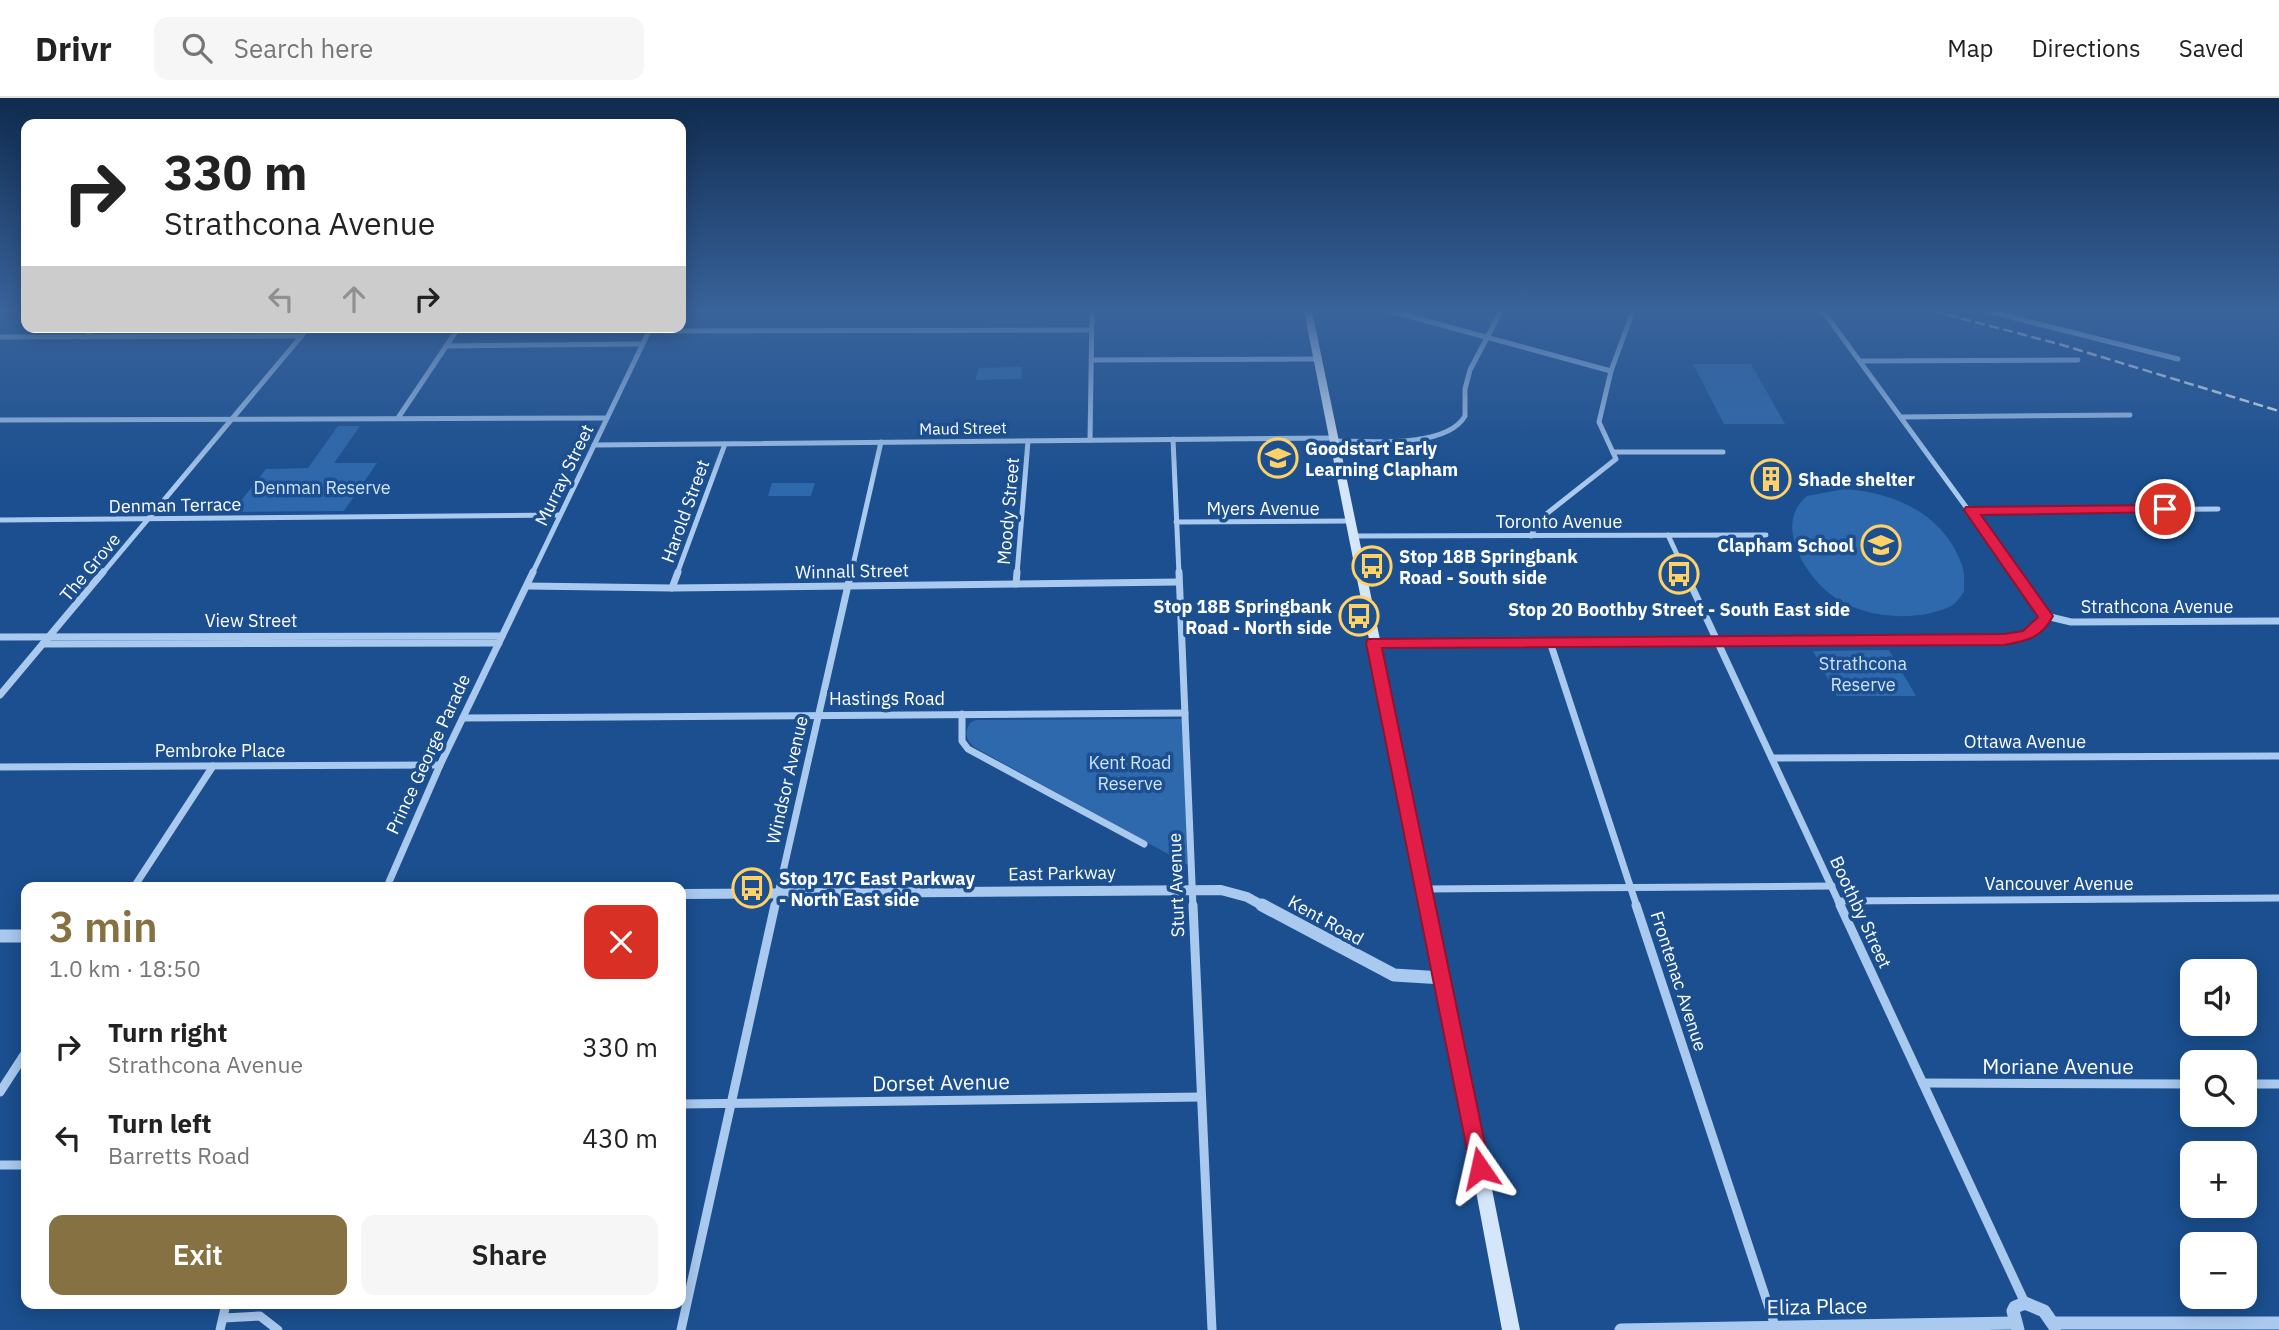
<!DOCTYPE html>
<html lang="en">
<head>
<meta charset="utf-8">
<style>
	body { margin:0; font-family:"IBM Plex Sans",sans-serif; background:#f6f6f6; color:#222; height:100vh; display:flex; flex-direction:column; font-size:26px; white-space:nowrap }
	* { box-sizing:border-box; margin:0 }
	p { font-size:23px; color:#767676 }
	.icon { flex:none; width:38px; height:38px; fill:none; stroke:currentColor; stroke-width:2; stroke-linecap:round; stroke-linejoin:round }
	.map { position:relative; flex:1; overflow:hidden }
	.side { position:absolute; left:21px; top:784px; width:665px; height:427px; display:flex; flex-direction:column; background:#fff; border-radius:14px; box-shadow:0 4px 18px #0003 }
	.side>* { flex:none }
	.banner { position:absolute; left:21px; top:21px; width:665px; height:214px; border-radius:14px; box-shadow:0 4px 18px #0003; background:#fff; color:#222; overflow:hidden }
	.controls { position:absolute; left:2180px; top:861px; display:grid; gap:14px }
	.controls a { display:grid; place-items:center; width:77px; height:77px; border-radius:14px; background:#fff; box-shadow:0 4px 18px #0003; font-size:35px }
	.pin { position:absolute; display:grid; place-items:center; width:60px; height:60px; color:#fff; margin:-30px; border:4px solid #fff; border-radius:50%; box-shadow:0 2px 7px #0007 }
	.me { position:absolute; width:77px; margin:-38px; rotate:349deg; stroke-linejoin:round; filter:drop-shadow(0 0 5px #0008) }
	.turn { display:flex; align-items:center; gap:24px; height:147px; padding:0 28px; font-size:32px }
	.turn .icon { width:91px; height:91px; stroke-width:2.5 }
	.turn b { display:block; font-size:49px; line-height:60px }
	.lanes { display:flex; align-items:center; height:66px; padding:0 28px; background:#0003; justify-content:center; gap:35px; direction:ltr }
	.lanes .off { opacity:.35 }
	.round { display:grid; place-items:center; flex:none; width:74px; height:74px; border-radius:14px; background:#f6f6f6 }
	.head { display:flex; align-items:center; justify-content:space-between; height:119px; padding:0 28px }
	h1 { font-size:42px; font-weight:600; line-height:52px; color:#857141 }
	.button { display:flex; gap:14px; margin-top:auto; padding:14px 28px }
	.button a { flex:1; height:80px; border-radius:14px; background:#857141; color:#fff; font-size:28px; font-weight:600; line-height:80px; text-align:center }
	.button a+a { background:#f6f6f6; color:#222 }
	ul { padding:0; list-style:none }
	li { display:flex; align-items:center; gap:21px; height:91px; padding:0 28px }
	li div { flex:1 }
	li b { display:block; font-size:26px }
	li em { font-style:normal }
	header { display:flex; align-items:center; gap:42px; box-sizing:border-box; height:98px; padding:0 35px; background:#fff; border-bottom:2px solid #e0e0e0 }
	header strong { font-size:33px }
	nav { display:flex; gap:38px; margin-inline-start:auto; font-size:24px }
	.search { width:490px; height:63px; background:#f6f6f6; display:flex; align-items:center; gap:18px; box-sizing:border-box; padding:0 24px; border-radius:14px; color:#767676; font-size:26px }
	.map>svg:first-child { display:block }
	.green { fill:#2e69ad }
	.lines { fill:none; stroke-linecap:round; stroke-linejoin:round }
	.minor-far2 { stroke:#a9c9ee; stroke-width:5 }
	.minor-far1 { stroke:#a9c9ee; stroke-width:7 }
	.minor { stroke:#a9c9ee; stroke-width:9 }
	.tertiary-far1 { stroke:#a9c9ee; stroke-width:10 }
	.tertiary { stroke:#a9c9ee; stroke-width:13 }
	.secondary { fill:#d6e6fa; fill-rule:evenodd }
	.rail { stroke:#fff; stroke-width:2.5; stroke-dasharray:10 4.5; stroke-linecap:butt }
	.route { fill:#e11d48; stroke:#92132f; stroke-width:2 }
	.labels { text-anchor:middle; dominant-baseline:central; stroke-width:7; stroke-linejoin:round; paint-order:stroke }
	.far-street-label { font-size:16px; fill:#fff; stroke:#1b4f8f }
	.poi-label { font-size:18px; font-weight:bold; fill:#fff; stroke:#1b4f8f; text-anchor:start }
	.street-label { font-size:18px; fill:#fff; stroke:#1b4f8f }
	.park-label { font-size:18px; fill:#cfe3fa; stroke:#1b4f8f }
	.near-street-label { font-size:21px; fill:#fff; stroke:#1b4f8f }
</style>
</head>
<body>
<header>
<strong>Drivr</strong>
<div class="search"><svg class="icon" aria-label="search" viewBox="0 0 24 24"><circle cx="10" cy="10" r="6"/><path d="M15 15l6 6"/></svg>Search here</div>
<nav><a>Map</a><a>Directions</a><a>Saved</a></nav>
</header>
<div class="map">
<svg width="2279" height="1232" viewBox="0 0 2279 1232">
	<rect width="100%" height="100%" fill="#1b4f8f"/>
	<g class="green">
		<path d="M1693,266H1751L1785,326H1724Z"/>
		<path d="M1022,269L1021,281L976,282L978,270Z"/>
		<path d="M338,328H360L334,365H377L344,413L232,414L266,371L308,370Z"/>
		<path d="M772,385H815L811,398H768Z"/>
		<path d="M1845,391C1895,395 1943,415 1962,467C1965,474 1964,485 1964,494C1960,499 1955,507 1949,509C1914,525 1859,520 1829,495C1803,474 1774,425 1807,398Z"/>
		<path d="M1889,552L1916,598H1837L1813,553Z"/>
		<path d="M1182,621L1188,767L974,649C966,642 964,634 970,625L976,622Z"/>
	</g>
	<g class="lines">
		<g class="minor-far2">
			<path d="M1390,213L1611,273"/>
			<path d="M1823,213L2015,476"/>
			<path d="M1987,213L2178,261"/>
			<path d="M649,233L1091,232"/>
			<path d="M0,239L302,238"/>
			<path d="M86,239L96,229"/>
			<path d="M446,248L643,246"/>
			<path d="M1091,262L1318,261"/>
			<path d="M1860,263L2078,262"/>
			<path d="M1901,319L2130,317"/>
			<path d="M398,320L459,229"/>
			<path d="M0,322L607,320"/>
			<path d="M1173,341L1179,476"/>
			<path d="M1090,342L1092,213"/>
			<path d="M1334,343C1367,343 1446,351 1465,318V291L1470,272L1501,213"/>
			<path d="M594,347L1333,340"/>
			<path d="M1613,354H1723"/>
			<path d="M1971,413L2218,411"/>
			<path d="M0,422L560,417"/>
			<path d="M1176,424L1350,423"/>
			<path d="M1668,437L1686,476"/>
			<path d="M1353,438L1766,437"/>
			<path d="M1531,438L1540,421L1616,361L1599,324L1611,273L1633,213"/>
			<path d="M102,476L309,229"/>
			<path d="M532,476L651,229"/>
			<path d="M677,476L725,346"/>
			<path d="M851,476L881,344"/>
			<path d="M1017,476L1028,343"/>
		</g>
		<g class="minor-far1">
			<path d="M1179,474L1193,809"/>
			<path d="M1685,474L1841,809"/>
			<path d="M2014,474L2046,518"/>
			<path d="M1016,486L1017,474"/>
			<path d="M527,488L672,490L1178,484"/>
			<path d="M672,490L678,474"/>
			<path d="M0,539L502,538"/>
			<path d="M1550,544L1637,809"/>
			<path d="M1374,545L2004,541L2028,536L2046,518L2071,524L2279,523"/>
			<path d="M43,546L499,545"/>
			<path d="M0,597L103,474"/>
			<path d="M962,616V643L968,651L1144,746"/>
			<path d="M463,620L1185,615"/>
			<path d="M1772,660L2279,658"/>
			<path d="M0,669L440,667"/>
			<path d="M134,789L213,668"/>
			<path d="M391,789L389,784L440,667L533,474"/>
			<path d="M1425,791L1832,788"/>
			<path d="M1838,803L2279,800"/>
			<path d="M775,809L851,474"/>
		</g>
		<g class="minor">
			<path d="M1193,807L1212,1232"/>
			<path d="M1636,807L1776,1231"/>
			<path d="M1840,807L2025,1205"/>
			<path d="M1923,985L2193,986"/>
			<path d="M2245,986H2279"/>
			<path d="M0,994L26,954"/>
			<path d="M681,1006L1201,999"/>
			<path d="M0,1067H26"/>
			<path d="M224,1220L260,1218L278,1232"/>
			<path d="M220,1232L226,1206"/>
			<path d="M681,1232L775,807"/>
		</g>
		<path class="tertiary-far1" d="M681,796L1221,792L1247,799L1265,809"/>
		<g class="tertiary">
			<path d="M1262,807L1394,877L1443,880"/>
			<path d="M0,838H26"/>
			<path d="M2053,1225H2279"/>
			<path d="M1621,1232L2014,1225"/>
			<path d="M2018,1232L2013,1213L2015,1209L2025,1205L2044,1213L2055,1229"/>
		</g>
		<path class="secondary" d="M1304,213H1312L1450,880L1520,1232H1502L1436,880Z"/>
		<path class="rail" d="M1933,213L2059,246L2279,313"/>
	</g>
	<linearGradient id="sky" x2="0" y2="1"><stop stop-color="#0f2b4f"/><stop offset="0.55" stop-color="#39639b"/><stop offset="1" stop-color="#39639b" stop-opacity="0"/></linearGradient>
	<rect width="2279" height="386" fill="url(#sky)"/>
	<path class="route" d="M2165,407L2172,411L2170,414L1981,417L2053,518C2042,540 2027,543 2004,547L1382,550L1490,1070L1487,1077L1480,1080L1472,1077L1366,545L1368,541L2004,536L2023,533L2038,519L1964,412L1966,409Z"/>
	<defs>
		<g id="school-ring" transform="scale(2.0125)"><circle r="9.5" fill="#1b4f8f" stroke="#ffd166" stroke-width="1.5"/><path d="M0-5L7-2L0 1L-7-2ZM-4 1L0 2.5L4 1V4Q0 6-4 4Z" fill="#ffd166"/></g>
		<g id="building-ring" transform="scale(2.0125)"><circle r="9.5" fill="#1b4f8f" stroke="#ffd166" stroke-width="1.5"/><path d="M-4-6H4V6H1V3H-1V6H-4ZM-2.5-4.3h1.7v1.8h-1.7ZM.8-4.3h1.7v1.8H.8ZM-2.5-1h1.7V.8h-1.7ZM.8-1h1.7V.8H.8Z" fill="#ffd166"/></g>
		<g id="bus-ring" transform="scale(2.0125)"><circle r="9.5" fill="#1b4f8f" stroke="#ffd166" stroke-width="1.5"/><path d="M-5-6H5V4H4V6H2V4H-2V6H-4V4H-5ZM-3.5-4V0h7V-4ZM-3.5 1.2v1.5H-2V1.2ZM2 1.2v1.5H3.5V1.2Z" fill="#ffd166"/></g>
	</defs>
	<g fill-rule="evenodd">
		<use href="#school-ring" x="1278" y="360"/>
		<use href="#building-ring" x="1771" y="381"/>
		<use href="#school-ring" x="1881" y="447"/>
		<use href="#bus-ring" x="1372" y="468"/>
		<use href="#bus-ring" x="1679" y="476"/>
		<use href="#bus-ring" x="1359" y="518"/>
		<use href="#bus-ring" x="752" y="790"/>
	</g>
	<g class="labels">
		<g class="far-street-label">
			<text transform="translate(963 330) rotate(-1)">Maud Street</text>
		</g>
		<g class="poi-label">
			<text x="1305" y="350">Goodstart Early<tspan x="1305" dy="21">Learning Clapham</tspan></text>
			<text x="1798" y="381">Shade shelter</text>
			<text x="1854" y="447" text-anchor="end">Clapham School</text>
			<text x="1399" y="458">Stop 18B Springbank<tspan x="1399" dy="21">Road - South side</tspan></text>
			<text x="1332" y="508" text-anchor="end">Stop 18B Springbank<tspan x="1332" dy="21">Road - North side</tspan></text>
			<text x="1679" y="511" text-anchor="middle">Stop 20 Boothby Street - South East side</text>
			<text x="779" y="780">Stop 17C East Parkway<tspan x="779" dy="21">- North East side</tspan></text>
		</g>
		<g class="street-label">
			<text transform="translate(564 377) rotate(-64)">Murray Street</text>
			<text transform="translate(175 407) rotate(-1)">Denman Terrace</text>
			<text x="1263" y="410">Myers Avenue</text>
			<text transform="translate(685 413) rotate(-70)">Harold Street</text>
			<text transform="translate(1008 413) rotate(-85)">Moody Street</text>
			<text x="1559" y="423">Toronto Avenue</text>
			<text transform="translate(90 469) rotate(-50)">The Grove</text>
			<text transform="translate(852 473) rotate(-1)">Winnall Street</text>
			<text x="2157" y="508">Strathcona Avenue</text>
			<text x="251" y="522">View Street</text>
			<text x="887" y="600">Hastings Road</text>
			<text x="2025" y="643">Ottawa Avenue</text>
			<text x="220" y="652">Pembroke Place</text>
			<text transform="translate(428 656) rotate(-65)">Prince George Parade</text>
			<text transform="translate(787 682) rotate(-77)">Windsor Avenue</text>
			<text transform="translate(1062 775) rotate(-1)">East Parkway</text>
			<text x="2059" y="785">Vancouver Avenue</text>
			<text transform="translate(1176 787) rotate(-92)">Sturt Avenue</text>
			<text transform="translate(1861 814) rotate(65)">Boothby Street</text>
			<text transform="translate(1326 822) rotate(29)">Kent Road</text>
			<text transform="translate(1679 883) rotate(72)">Frontenac Avenue</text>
		</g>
		<g class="park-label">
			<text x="322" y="389">Denman Reserve</text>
			<text x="1863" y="565">Strathcona<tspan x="1863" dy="21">Reserve</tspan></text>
			<text x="1130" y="664">Kent Road<tspan x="1130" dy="21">Reserve</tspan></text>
		</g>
		<g class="near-street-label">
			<text x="2058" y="968">Moriane Avenue</text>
			<text transform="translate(941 984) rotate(-1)">Dorset Avenue</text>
			<text transform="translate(1817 1208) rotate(-1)">Eliza Place</text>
		</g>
	</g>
</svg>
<div class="controls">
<a><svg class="icon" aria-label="sound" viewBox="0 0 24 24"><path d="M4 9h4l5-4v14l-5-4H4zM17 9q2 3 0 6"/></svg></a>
<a><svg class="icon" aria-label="search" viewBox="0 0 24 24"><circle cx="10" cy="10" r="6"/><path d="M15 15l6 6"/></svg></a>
<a>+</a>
<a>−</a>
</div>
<div class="pin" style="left:2165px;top:411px;background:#d93025"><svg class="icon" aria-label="arrive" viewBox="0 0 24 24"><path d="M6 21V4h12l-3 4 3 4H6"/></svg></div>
<svg class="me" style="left:1480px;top:1070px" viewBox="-20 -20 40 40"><path d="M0-17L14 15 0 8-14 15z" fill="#e11d48" stroke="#fff" stroke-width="4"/></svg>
<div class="banner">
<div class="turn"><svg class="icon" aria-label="right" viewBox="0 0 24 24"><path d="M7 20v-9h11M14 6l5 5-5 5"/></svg><div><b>330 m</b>Strathcona Avenue</div></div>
<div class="lanes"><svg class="icon off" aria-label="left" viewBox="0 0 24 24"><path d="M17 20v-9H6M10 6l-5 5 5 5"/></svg><svg class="icon off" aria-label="ahead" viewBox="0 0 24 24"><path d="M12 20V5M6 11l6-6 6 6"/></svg><svg class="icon" aria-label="right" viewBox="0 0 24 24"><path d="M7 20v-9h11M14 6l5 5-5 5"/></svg></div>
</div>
<section class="side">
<div class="head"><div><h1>3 min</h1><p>1.0 km · 18:50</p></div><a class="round" style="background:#d93025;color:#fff"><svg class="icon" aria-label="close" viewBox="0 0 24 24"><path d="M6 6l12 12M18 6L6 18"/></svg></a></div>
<ul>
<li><svg class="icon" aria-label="right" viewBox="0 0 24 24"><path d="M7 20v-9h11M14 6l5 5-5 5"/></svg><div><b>Turn right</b><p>Strathcona Avenue</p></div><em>330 m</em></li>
<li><svg class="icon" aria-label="left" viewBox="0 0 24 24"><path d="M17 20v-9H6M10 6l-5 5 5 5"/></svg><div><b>Turn left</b><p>Barretts Road</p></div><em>430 m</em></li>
</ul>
<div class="button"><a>Exit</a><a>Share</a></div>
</section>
</div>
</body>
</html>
